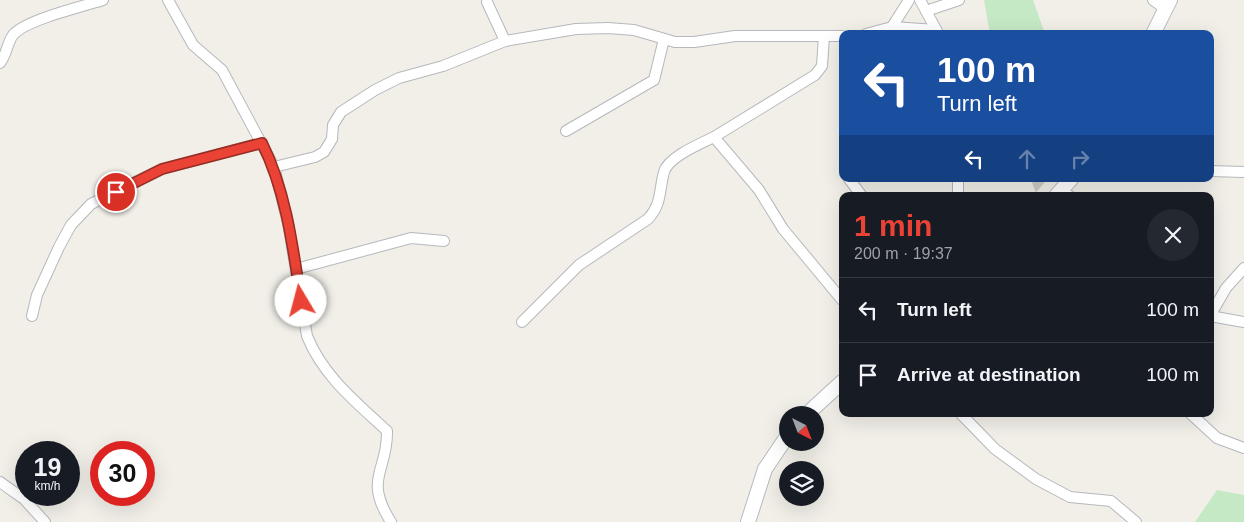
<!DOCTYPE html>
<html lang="en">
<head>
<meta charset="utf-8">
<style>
	body { margin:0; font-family:Arial,sans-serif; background:#242831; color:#f1f3f6; height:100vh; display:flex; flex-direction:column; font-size:19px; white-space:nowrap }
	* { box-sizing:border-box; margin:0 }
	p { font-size:16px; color:#9ea1a6 }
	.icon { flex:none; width:28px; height:28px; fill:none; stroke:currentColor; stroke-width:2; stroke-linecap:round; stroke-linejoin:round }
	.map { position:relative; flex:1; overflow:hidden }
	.sheet { position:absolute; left:839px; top:192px; width:375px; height:225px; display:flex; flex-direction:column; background:#171b24; border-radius:10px; box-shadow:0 5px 20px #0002 }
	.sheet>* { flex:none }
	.top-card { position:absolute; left:839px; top:30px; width:375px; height:152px; border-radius:10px; box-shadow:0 5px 20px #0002; background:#1a4fa0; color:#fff; overflow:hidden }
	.needle { width:32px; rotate:138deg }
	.fabs { position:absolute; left:779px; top:406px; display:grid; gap:10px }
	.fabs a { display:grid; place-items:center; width:45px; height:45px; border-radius:50%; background:#171b24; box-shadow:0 5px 20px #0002; font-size:25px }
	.speed { position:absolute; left:15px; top:441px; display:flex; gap:10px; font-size:25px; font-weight:700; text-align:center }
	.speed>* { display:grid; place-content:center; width:65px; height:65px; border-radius:50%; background:#171b24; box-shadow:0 5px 20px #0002; line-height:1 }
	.speed small { font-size:12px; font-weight:400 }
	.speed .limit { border:8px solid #d22; background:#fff; color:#111 }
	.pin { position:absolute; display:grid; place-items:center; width:42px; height:42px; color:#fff; margin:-21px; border:2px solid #fff; border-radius:50%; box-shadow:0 1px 5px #0007 }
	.me { position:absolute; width:55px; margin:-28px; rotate:352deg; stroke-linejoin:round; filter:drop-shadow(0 0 4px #0008) }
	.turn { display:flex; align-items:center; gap:18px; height:105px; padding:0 15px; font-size:22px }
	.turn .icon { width:65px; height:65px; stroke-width:2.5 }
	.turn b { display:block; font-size:35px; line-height:42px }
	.lanes { display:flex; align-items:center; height:48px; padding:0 15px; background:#0003; justify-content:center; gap:25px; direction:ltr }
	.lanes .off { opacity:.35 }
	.round { display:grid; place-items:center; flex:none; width:52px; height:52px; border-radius:26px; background:#242831 }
	.summary { display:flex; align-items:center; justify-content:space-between; height:85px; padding:0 15px }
	h1 { font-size:30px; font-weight:800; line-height:38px; color:#ea4335 }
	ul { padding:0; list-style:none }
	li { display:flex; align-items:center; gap:15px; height:65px; padding:0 15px; border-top:1px solid #363941 }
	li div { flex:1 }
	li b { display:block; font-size:19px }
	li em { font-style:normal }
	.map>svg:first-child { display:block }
	.green { fill:#c5e8c5 }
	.building { fill:#cccac5; stroke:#d6d1c6 }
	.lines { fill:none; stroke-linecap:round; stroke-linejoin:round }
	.minor-casing { stroke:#b5b8bc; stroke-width:12 }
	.secondary-casing { stroke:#b6babf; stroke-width:16 }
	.minor { stroke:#fff; stroke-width:10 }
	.secondary { stroke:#fff; stroke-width:14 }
	.route-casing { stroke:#982c22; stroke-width:12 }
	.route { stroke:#ea4335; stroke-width:9 }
</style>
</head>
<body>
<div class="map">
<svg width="1244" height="522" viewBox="0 0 1244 522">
	<rect width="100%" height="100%" fill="#f1efe8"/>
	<g class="green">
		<path d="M984,0H1033L1045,34H990Z"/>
		<path d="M1217,490L1244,495V522H1195Z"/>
	</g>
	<path class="building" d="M1031,179H1047L1036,192Z"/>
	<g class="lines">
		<g class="minor-casing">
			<g id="minor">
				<path d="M168,0L193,45L222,70L274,167L288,223L307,336C323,376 356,402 387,431C388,471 363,478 391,522"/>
				<path d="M920,0L938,33"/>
				<path d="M1153,0L1165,9"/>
				<path d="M487,2L505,41"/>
				<path d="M926,11L959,0"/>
				<path d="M892,27L936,30"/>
				<path d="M866,34L892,27L909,0"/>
				<path d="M824,36L822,66L815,75L714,137L759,190L783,229L842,300"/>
				<path d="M0,63C7,54 7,43 13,35C25,20 84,6 103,0"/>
				<path d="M566,131L654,80L664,39"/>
				<path d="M274,167L315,157L324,152L332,139L333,125L341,112L375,90L399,78L443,66L505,41L576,29L608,28L634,30L675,42H694L735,36H842"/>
				<path d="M1210,171L1244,172"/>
				<path d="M849,179L862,196"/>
				<path d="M1061,191L1070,196"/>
				<path d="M958,196V179"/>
				<path d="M296,269L411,238L444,241"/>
				<path d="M32,316L37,295L59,247L71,225L91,204L162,169L262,143"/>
				<path d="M1210,316L1226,288L1244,268"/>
				<path d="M1210,316L1244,322"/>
				<path d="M522,322L579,265L648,219C662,204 659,190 664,172C668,157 700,144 714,137"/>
				<path d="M961,414L995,449L1036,479L1070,497L1111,501L1136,522"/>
				<path d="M1191,414L1217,438L1244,448"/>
				<path d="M0,482L24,499L45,522"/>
			</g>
		</g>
		<g class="secondary-casing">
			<g id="secondary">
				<path d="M1153,34L1170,0"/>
				<path d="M1056,196L1071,179"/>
				<path d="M806,415L842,382"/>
				<path d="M748,522L765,469L788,435"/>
			</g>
		</g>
		<use href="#minor" class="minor"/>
		<use href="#secondary" class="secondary"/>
	</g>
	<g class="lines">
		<g class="route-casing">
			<path id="route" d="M116,192L162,169L262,143C286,191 293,247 301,301"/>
		</g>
		<use href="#route" class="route"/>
	</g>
</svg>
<div class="fabs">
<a><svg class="needle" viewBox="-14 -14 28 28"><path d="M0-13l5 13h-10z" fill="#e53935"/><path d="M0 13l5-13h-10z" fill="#9ea1a6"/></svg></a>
<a><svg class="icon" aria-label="layers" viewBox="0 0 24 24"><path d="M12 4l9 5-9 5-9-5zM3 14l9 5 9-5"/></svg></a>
</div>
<div class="speed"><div>19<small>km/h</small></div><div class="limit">30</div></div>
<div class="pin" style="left:116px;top:192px;background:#d93025"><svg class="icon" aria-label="arrive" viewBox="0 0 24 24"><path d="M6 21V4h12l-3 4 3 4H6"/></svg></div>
<svg class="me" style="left:301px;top:301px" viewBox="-20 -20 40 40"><circle r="19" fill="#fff"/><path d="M0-13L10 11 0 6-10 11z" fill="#ea4335"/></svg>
<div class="top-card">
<div class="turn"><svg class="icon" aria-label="left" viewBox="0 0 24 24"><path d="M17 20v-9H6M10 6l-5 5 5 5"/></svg><div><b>100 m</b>Turn left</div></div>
<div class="lanes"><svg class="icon" aria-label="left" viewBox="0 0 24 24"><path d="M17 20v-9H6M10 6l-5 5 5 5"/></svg><svg class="icon off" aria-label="ahead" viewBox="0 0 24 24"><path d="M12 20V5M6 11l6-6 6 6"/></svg><svg class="icon off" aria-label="right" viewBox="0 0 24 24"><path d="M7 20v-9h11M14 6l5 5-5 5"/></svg></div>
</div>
<section class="sheet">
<div class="summary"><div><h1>1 min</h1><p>200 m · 19:37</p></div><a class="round"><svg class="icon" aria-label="close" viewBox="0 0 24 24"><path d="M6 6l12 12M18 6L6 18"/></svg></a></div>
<ul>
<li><svg class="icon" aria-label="left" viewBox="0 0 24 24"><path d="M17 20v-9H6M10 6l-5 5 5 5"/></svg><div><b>Turn left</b></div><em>100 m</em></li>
<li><svg class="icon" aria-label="arrive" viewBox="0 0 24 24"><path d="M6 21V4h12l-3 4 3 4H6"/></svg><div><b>Arrive at destination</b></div><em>100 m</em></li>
</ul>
</section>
</div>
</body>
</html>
